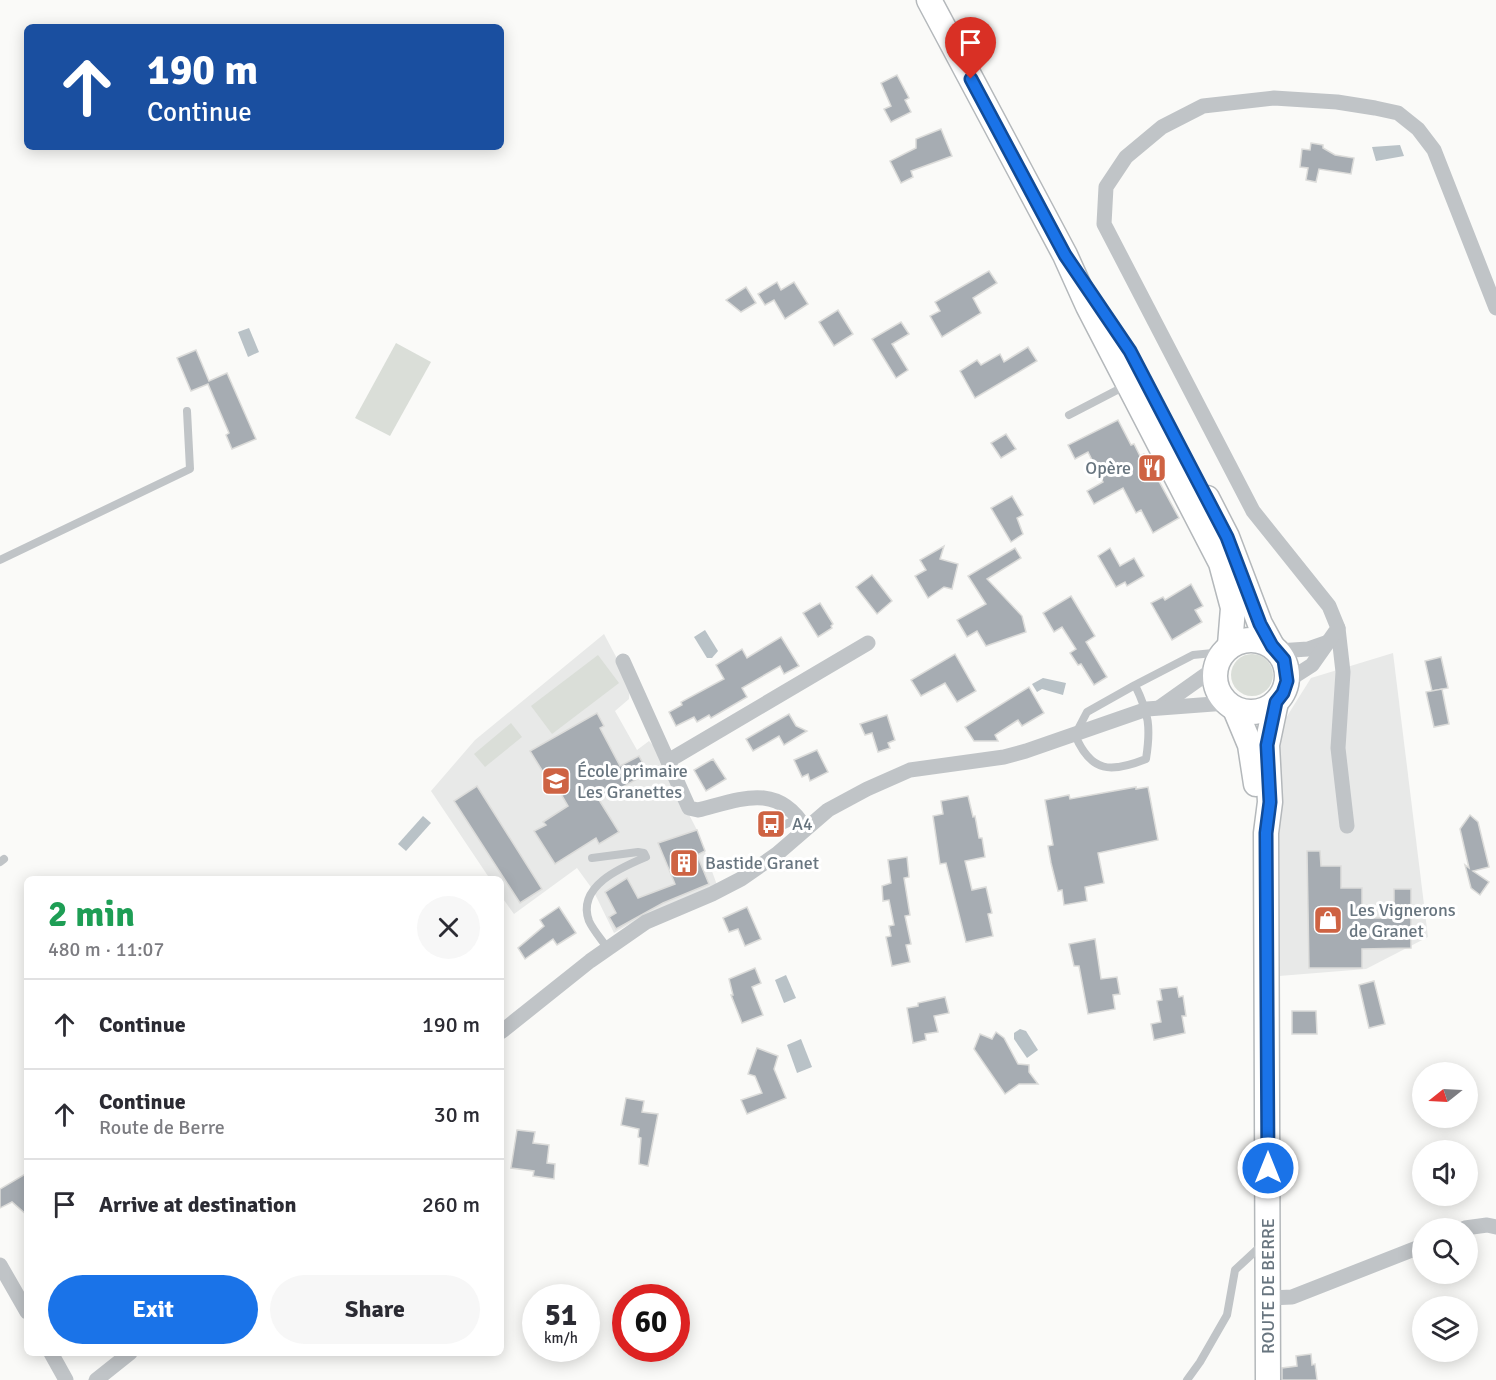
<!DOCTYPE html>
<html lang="en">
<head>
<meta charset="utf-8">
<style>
	body { margin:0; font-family:Signika,sans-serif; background:#f7f7f7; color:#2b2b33; height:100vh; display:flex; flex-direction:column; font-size:22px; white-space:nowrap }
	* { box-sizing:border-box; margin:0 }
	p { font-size:20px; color:#7c7c81 }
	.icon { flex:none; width:33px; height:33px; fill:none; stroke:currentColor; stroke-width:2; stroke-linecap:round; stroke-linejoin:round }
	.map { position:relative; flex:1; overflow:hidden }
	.drawer { position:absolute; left:24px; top:876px; width:480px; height:480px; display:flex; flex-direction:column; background:#fff; border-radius:9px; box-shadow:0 3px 15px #0003 }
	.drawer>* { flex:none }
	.hud { position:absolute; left:24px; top:24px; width:480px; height:126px; border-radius:9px; box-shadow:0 3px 15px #0003; background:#1a4fa0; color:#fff; overflow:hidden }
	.needle { width:39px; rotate:252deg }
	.buttons { position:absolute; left:1412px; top:1062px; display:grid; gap:12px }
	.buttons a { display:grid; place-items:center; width:66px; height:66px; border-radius:50%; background:#fff; box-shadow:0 3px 15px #0003; font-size:30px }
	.speed { position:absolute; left:522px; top:1284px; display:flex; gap:12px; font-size:30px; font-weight:700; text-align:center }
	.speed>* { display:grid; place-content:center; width:78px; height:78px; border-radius:50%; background:#fff; box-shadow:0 3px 15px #0003; line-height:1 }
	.speed small { font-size:15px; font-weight:400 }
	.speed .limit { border:9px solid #d22; background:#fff; color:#111 }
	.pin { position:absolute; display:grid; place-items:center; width:51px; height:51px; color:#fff; margin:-62px -26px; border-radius:50% 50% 50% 0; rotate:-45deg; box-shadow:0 0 6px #0007 }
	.pin .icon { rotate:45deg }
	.me { position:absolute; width:66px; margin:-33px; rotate:0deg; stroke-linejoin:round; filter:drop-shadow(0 0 4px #0008) }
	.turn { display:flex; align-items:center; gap:21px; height:126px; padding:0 24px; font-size:27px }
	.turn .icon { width:78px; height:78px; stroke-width:2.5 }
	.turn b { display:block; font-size:42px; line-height:51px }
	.round { display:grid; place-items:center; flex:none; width:63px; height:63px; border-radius:32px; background:#f7f7f7 }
	.head { display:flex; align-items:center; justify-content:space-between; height:102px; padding:0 24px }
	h1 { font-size:36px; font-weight:700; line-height:45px; color:#1e9e55 }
	.primary-button { display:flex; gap:12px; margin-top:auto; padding:12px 24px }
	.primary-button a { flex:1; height:69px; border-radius:36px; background:#1a73e8; color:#fff; font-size:24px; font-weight:700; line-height:69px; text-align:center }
	.primary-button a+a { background:#f7f7f7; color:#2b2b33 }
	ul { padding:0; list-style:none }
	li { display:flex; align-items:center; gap:18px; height:90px; padding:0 24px; border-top:2px solid #e1e1e2 }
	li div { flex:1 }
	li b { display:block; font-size:22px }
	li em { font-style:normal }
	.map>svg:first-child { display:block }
	.built { fill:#e8e9e8 }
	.green { fill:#daded8 }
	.water { fill:#b9c2c7 }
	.building { fill:#a6acb2; stroke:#dcdcda; stroke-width:1.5 }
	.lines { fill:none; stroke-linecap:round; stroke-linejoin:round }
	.primary-casing { stroke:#b4b8bb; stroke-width:27 }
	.lane { stroke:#c0c4c7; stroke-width:8 }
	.street { stroke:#c0c4c7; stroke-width:15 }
	.primary { stroke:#fff; stroke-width:24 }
	.route-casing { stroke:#114b97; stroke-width:15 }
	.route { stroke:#1a73e8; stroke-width:10 }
	.labels { text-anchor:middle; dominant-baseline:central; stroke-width:6; stroke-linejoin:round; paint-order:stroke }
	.poi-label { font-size:18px; fill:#68757f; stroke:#fff; text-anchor:start }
	.street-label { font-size:18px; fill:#68757f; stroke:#fff }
</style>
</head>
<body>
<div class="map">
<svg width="1496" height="1380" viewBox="0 0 1496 1380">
	<rect width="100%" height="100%" fill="#fafaf8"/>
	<g class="built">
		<path d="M604,634L630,683L629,699L615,711L637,750L649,741L653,745L697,830L717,885L645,915L614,933L593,890L577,868L514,914L501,896V879H490L431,791L475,740Z"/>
		<path d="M1393,653L1428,937L1366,969L1279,976V729L1311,678Z"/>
	</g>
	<g class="green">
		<path d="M396,343L431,362L390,436L355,418Z"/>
		<circle cx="1252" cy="675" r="21"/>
		<path d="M598,655L619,683L552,734L531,706Z"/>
		<path d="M511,723L522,737L485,767L474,754Z"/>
	</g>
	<g class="water">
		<path d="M1400,145L1404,156L1376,161L1372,147Z"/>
		<path d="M249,328L259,352L248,357L238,332Z"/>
		<path d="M705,630L718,651L712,658H707L694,637Z"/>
		<path d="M1043,678L1066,683L1063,695L1042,689L1037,692L1032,684Z"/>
		<path d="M423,816L431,823L406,851L398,844Z"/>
		<path d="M786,975L796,998L784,1003L775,980Z"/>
		<path d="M1020,1029L1026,1031L1038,1050L1027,1058L1014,1039V1033Z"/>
		<path d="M801,1039L812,1067L797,1073L787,1045Z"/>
	</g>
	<g class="building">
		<path d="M897,75L909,98L905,100L911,112L891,122L884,109L891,106L881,83Z"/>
		<path d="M941,129L952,156L911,171L913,177L901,183L890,161L916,148V139Z"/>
		<path d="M1311,143L1323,145V148L1335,155L1354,158L1351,174L1319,169L1316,182L1306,180L1308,168L1300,167L1302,149L1310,150Z"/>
		<path d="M989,271L997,283L973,298L981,313L942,337L930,316L940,311L935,302Z"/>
		<path d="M777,282L781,290L794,282L808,304L785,319L774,300L765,305L758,294Z"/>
		<path d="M746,287L756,303L741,312L726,300Z"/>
		<path d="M838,310L853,334L834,346L819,322Z"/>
		<path d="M901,322L909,334L892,344L908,370L896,378L872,339Z"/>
		<path d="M1028,347L1037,361L975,398L960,371L977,360L981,365L1000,354L1004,362Z"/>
		<path d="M196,350L209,381L227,373L256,439L232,449L226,435L229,433L208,384L191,391L177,358Z"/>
		<path d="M1118,420L1131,445L1134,444L1140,456L1144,454L1179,518L1153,533L1141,510L1136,513L1123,488L1094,504L1087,491L1103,482L1088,452L1075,459L1068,445Z"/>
		<path d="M1006,434L1016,449L1001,458L991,443Z"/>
		<path d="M1012,496L1023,515L1017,518L1023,534L1011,542L991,508Z"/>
		<path d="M944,546L940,559L958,564L952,589L944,587L928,598L915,576L926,570L920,560Z"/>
		<path d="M1015,548L1021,558L987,579L1022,616L1026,632L986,646L977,631L967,637L957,620L986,604L968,576Z"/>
		<path d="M1110,548L1120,566L1134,558L1144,576L1127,586L1125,582L1116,587L1098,556Z"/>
		<path d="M872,575L892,601L877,614L856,587Z"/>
		<path d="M1191,584L1203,606L1195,610L1202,622L1172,640L1151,603L1163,597L1165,600Z"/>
		<path d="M1071,596L1095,636L1086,642L1107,677L1094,685L1081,664L1078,665L1070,653L1076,649L1062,627L1054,632L1043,613Z"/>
		<path d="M820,603L833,624L831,626L832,628L818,637L803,613Z"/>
		<path d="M781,637L799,666L784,674L780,666L742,688L747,697L711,718L709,715L697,722L694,717L676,726L669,712L682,705L681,702L724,679L716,665L742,649L747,658Z"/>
		<path d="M955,654L976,691L957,702L945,683L921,696L911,680Z"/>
		<path d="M1441,657L1448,688L1432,691L1425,661Z"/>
		<path d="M1029,687L1044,713L1022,726L1018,720L995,735L998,741H974L965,727Z"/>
		<path d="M1442,689L1449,724L1434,727L1426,692Z"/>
		<path d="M597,713L604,726L600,728L620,766L639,756L648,773L599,800L619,832L599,844L596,838L555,864L534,831L546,825L543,822L568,806L547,770L543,772L530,751Z"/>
		<path d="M789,714L796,726L807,731L784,745L779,736L753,751L746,739Z"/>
		<path d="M887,715L895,740L888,743L890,748L878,752L872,733L865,735L860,724Z"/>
		<path d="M817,750L828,772L810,781L808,774L802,777L794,760Z"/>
		<path d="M713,759L726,779L706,791L694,770Z"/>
		<path d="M477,786L542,889L520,903L454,801Z"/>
		<path d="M1136,787V789L1148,787L1158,840L1098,853L1104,883L1085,887L1087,901L1064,905L1062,890L1058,891L1051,863L1048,846L1053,845L1045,800L1069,795L1070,799Z"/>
		<path d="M968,796L973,817L975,816L979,838H982L985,857L965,861L972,890L986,887L992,913L988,914L993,936L966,942L946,863L940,864L933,816L943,814L941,801Z"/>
		<path d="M1470,815L1478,822L1489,867L1473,871L1489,882L1480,895L1471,888L1465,865L1469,868L1460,829Z"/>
		<path d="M697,830L705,851L697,855L709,884L663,903L616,929L609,917L616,913L605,892L627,878L638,898L675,884L658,843Z"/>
		<path d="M1307,851H1320L1321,866H1341V888H1362V918H1394V889H1411V948L1362,949V968H1309Z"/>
		<path d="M907,857L909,877L904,878L910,915L905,916L911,944L906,945L910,962L892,966L886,937L891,936L889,926L894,925L889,900L883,901L882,886L891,883L888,860Z"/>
		<path d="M559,907L576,933L557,945L553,939L525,959L518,948L544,926L540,920Z"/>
		<path d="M747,907L761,939L745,946L738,929L729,932L723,918Z"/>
		<path d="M1095,939L1101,979L1117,977L1120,994L1113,995L1115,1009L1088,1014L1079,966H1074L1069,944Z"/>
		<path d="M755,968L761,983L752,987L763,1015L742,1023L731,995H733L729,979Z"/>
		<path d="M1374,981L1385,1024L1369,1028L1359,985Z"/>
		<path d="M1177,987L1179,997L1183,996L1186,1016H1182L1185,1033L1154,1040L1151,1024L1161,1022L1157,1001L1162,1000L1160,989Z"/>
		<path d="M945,997L949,1013L934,1016L938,1032L925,1034L926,1040L913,1043L907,1008L918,1006V1003Z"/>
		<path d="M1292,1011H1316L1317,1034H1292Z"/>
		<path d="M996,1032L1004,1038L1018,1064L1029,1065V1072L1038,1084H1019L1005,1094L974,1049L980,1034L992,1039Z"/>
		<path d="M757,1048L778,1056L774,1069L786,1098L747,1114L741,1100L762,1093L755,1076L748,1074Z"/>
		<path d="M626,1098L644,1101L642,1112L658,1114L648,1166L639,1164L641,1138L638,1137L639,1129L621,1125Z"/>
		<path d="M517,1130L535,1132L533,1143L549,1145L547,1163L555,1164L554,1179L533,1176L534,1171L511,1168Z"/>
		<path d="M27,1173V1215L12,1202L0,1208V1189Z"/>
		<path d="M1311,1354L1312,1365L1315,1364L1317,1380H1282V1368L1297,1366L1296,1356Z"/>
	</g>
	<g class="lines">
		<g class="primary-casing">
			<g id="primary">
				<path d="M929,0L1065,255L1088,306L1221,563L1233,608L1230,645"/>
				<path d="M1207,498L1227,537L1260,624L1272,646"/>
				<circle cx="1251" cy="676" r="36"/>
				<path d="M1235,709L1250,745L1256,784"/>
				<path d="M1268,1380L1266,833L1270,802L1267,745L1276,702"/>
			</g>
		</g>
		<g class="lane">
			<path d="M1069,415L1125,386"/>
			<path d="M1187,476L1201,488"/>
			<path d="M0,560L190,469L187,411"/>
			<path d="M1135,685C1149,714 1151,727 1146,759C1111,773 1091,773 1075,735L1087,712L1135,685L1193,655L1223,652"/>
			<path d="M771,831L799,818"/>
			<path d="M592,858L638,852L644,853L646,857C622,867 576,886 589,921C593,930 602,940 608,949"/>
			<path d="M0,862L4,859"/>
			<path d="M1187,1380L1200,1362L1227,1315L1235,1270L1262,1245"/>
		</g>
		<g class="street">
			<path d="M1338,628L1343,672L1338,748L1347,826"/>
			<path d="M1278,651L1308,649L1328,642"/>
			<path d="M623,661L689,808L698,810C741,799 778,782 805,828"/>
			<path d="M1287,681L1312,665L1338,628L1329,606L1253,511L1104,224L1106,187L1126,157L1162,127L1203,106L1274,98L1337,102L1375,108L1398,113L1418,129L1434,150L1496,308"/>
			<path d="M1160,707L1215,668"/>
			<path d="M668,761L868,643"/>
			<path d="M501,1032L590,961L646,922L712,894L741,879L777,854L828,810L867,789L910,770L1004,757L1026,751L1147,709L1227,703"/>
			<path d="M1465,1228L1487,1225L1496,1227"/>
			<path d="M0,1265L27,1312"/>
			<path d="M1268,1298L1292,1297L1422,1246"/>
			<path d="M51,1353L66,1380"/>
			<path d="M96,1380L130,1353"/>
		</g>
		<use href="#primary" class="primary"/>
	</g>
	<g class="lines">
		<g class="route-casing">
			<path id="route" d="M971,79L1065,255L1130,351L1227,537L1260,624L1272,646L1284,660L1287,681L1283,693L1276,702L1267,745L1270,802L1266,833L1268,1168"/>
		</g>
		<use href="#route" class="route"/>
	</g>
	<defs>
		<g id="restaurant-square" transform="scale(1.5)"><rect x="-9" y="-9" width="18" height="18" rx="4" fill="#ce6343" stroke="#fff"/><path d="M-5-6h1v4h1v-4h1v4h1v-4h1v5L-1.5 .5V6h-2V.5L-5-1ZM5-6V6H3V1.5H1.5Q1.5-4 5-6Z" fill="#fff"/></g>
		<g id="school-square" transform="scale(1.5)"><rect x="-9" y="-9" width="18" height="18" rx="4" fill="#ce6343" stroke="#fff"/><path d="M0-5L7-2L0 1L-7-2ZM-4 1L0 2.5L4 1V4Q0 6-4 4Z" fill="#fff"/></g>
		<g id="bus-square" transform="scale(1.5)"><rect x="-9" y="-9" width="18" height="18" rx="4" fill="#ce6343" stroke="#fff"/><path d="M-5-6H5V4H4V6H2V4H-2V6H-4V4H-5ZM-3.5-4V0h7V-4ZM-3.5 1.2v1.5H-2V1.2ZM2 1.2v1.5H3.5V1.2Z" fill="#fff"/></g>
		<g id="building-square" transform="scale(1.5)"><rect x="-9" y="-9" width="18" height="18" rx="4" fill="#ce6343" stroke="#fff"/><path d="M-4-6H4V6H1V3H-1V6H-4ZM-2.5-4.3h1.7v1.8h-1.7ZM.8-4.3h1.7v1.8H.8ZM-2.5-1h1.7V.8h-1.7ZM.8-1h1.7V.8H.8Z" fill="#fff"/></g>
		<g id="shop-square" transform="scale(1.5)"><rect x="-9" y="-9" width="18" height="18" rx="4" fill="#ce6343" stroke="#fff"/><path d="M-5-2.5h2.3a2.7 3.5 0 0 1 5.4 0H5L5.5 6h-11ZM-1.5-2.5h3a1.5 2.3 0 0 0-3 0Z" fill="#fff"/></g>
	</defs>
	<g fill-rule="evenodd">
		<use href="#restaurant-square" x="1152" y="468"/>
		<use href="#school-square" x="556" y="781"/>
		<use href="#bus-square" x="771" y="824"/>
		<use href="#building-square" x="684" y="863"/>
		<use href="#shop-square" x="1328" y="920"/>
	</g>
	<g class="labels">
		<g class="poi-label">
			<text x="1131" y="468" text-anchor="end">Opère</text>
			<text x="577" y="771">École primaire<tspan x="577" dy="21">Les Granettes</tspan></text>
			<text x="792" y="824">A4</text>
			<text x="705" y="863">Bastide Granet</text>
			<text x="1349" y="910">Les Vignerons<tspan x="1349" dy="21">de Granet</tspan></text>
		</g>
		<g class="street-label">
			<text transform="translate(1268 1286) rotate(-90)">ROUTE DE BERRE</text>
		</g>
	</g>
</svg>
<div class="buttons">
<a><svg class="needle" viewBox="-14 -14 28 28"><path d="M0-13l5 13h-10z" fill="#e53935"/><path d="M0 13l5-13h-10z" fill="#7c7c81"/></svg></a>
<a><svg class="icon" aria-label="sound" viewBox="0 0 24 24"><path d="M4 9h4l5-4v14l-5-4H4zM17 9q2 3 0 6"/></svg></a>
<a><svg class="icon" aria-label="search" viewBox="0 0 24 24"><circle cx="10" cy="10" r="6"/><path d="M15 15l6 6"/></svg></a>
<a><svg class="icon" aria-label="layers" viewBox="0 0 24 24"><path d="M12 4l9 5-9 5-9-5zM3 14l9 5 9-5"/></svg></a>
</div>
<div class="speed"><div>51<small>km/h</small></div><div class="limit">60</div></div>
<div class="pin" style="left:971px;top:79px;background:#d93025"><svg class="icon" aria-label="arrive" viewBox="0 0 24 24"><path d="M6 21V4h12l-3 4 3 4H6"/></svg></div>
<svg class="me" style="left:1268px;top:1168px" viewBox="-20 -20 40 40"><circle r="17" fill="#1a73e8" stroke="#fff" stroke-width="3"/><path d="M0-11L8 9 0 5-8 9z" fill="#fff"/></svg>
<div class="hud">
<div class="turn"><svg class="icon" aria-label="ahead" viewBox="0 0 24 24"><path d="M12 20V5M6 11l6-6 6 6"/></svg><div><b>190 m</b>Continue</div></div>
</div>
<section class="drawer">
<div class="head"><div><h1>2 min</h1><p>480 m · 11:07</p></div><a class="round"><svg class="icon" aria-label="close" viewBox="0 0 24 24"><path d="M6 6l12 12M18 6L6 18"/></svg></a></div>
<ul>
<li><svg class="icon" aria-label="ahead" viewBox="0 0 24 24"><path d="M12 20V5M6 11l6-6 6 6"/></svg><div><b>Continue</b></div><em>190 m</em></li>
<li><svg class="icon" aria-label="ahead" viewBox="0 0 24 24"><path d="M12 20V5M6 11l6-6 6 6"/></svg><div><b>Continue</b><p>Route de Berre</p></div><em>30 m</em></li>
<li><svg class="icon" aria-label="arrive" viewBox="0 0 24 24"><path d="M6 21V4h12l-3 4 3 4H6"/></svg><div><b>Arrive at destination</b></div><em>260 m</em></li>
</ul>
<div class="primary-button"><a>Exit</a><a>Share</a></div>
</section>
</div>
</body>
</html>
